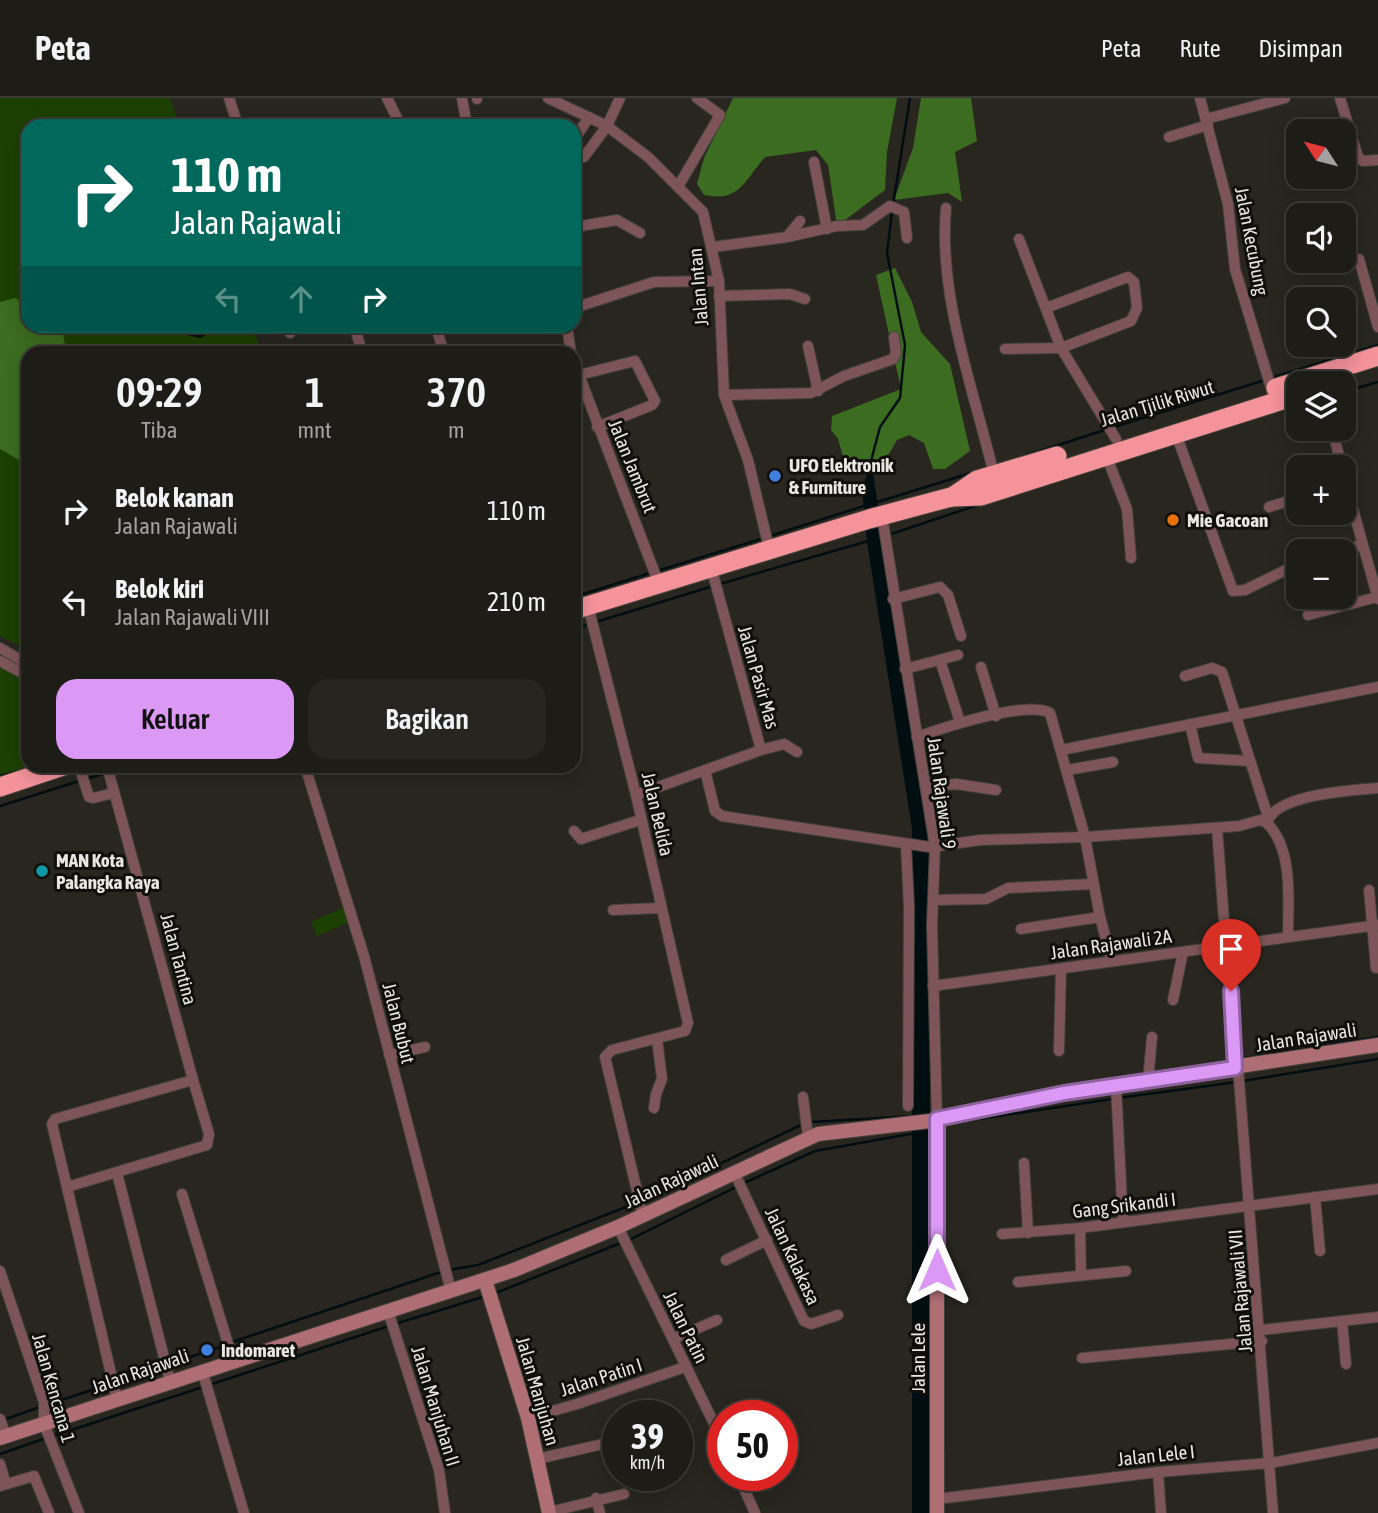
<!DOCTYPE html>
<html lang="id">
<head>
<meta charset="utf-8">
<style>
	body { margin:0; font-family:"Asap Condensed",sans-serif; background:#262520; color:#f1f3f6; height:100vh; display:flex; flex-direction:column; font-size:26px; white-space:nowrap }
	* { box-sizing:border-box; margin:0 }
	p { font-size:23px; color:#a1a1a1 }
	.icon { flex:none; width:38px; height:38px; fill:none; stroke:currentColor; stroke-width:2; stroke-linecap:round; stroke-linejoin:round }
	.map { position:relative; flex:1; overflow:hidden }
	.drawer { position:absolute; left:21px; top:248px; width:560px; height:427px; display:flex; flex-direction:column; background:#1e1c17; border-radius:21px; box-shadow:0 4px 18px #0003,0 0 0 2px #3c3a36 }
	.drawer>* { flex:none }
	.banner { position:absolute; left:21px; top:21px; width:560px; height:214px; border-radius:21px; box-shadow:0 4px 18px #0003,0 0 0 2px #3c3a36; background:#00695c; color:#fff; overflow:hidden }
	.needle { width:46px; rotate:306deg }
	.controls { position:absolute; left:1286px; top:21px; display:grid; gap:14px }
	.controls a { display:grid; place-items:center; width:70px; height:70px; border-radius:14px; background:#1e1c17; box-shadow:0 4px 18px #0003,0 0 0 2px #3c3a36; font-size:35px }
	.speed { position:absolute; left:602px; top:1302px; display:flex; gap:14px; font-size:35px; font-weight:700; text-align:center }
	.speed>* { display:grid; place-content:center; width:91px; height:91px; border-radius:50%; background:#1e1c17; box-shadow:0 4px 18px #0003,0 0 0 2px #3c3a36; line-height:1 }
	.speed small { font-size:18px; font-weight:400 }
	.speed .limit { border:10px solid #d22; background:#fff; color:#111 }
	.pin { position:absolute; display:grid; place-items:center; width:60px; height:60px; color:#fff; margin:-72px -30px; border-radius:50% 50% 50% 0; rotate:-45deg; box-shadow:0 0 7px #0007 }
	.pin .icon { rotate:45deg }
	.me { position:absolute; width:77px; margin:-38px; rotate:0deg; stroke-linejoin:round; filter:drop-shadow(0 0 5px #0008) }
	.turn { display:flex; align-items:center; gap:24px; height:147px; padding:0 35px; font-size:32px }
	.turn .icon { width:91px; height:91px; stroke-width:2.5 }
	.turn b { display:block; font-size:49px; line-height:60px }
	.lanes { display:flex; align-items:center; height:66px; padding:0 35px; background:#0003; justify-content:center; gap:35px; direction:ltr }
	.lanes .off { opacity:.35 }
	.eta { display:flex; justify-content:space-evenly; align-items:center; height:119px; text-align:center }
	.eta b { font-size:42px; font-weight:600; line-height:49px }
	.primary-button { display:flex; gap:14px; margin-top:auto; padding:14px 35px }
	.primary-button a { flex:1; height:80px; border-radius:21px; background:#db99f5; color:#111; font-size:28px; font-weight:600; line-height:80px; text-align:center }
	.primary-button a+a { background:#262520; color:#f1f3f6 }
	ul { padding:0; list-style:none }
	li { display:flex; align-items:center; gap:21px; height:91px; padding:0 35px }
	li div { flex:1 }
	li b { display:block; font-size:26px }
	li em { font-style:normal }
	header { display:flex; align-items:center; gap:42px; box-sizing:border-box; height:98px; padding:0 35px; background:#1e1c17; border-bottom:2px solid #3c3a36 }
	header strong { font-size:33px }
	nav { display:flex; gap:38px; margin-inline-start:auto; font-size:24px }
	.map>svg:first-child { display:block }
	.green { fill:#1c4004 }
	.forest { fill:#3b6c20 }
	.water { fill:#010e11 }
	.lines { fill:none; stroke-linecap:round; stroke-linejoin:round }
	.stream { stroke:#010e11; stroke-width:2.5 }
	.street-casing { stroke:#43413a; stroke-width:12 }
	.secondary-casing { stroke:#43413a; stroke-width:16 }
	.highway-casing { stroke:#43413a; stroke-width:21 }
	.street { stroke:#7d5558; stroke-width:10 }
	.secondary { stroke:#ae6e73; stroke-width:14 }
	.highway { stroke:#f5939b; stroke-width:19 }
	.route-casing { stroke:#8e639f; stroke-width:18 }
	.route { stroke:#db99f5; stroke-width:12 }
	.shop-dot { fill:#3f7fe0; stroke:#100f0c; stroke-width:2.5 }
	.food-dot { fill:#e8710a; stroke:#100f0c; stroke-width:2.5 }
	.culture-dot { fill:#0f9aa8; stroke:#100f0c; stroke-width:2.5 }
	.labels { text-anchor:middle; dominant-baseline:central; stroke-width:6; stroke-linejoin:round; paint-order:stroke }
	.street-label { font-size:19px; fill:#e8e7e2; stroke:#100f0c }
	.poi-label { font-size:19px; font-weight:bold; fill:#e8e7e2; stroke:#100f0c; text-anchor:start }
</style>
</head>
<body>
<header>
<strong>Peta</strong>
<nav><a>Peta</a><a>Rute</a><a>Disimpan</a></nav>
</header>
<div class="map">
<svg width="1378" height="1415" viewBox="0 0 1378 1415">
	<rect width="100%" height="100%" fill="#28261f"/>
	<g class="green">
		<path d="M0,0H170L180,28H28V228H252L262,255L28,256V552L0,538Z"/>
		<path d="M0,558L28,573V668L56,669L0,686Z"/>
		<path d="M343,810L349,824L317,838L311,824Z"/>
	</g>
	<g class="forest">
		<path d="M733,0H897L887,54L885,92L837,128L828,67L816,52L765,59C744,83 740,104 704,97L697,86L704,60Z"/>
		<path d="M921,0H971L977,43L955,54L962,104L948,95L894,102L913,50Z"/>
		<path d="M895,170L912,204L921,234L950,266L970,353L945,371H933L924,345L909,337L897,342L879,373L848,375L838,341L831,332L832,318L901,291L876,177Z"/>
		<path d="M15,200L28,207V228H62L65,247L71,255L28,256V367L0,351V204Z"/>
	</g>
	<g class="water">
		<path d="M176,228H213L208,236L200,240L183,236Z"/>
		<path d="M871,363L930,727V1415H912V731L867,444L862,392Z"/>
	</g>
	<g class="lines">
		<g class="stream">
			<path d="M893,107L910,0"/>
			<path d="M1271,280L1378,247"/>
			<path d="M1344,294L1378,284"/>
			<path d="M1275,314L1298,307"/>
			<path d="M1114,329L1265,282"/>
			<path d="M1027,357L1108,331"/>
			<path d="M871,363L880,329L900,300L905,247L887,155L892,114"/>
			<path d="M874,405L971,375"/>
			<path d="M888,437L978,407"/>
			<path d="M770,438L867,407"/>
			<path d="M657,473L764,440"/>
			<path d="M720,486L868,443"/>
			<path d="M574,499L650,475"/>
			<path d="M596,524L713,488"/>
			<path d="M574,531L590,526"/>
			<path d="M112,673L126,668"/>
			<path d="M0,678L19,673"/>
			<path d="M86,681L106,675"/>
			<path d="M0,708L79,683"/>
			<path d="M1238,961L1378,939"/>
			<path d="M1243,983L1378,961"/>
			<path d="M1118,1000L1237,984"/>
			<path d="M810,1024L915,1018"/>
			<path d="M952,1025L1112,1001"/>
			<path d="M742,1086L815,1053L916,1035"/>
			<path d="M642,1103L803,1026"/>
			<path d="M629,1142L736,1089"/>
			<path d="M448,1172L478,1167L636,1105"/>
			<path d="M496,1195L623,1144"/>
			<path d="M395,1226L486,1198"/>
			<path d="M232,1244L441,1174"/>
			<path d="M169,1266L226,1247"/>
			<path d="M116,1284L163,1268"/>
			<path d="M209,1287L389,1228"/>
			<path d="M46,1307L110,1286"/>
			<path d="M3,1322L40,1309"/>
			<path d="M53,1338L203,1289"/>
			<path d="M944,1352V1026"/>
			<path d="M0,1356L46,1340"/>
		</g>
		<g class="street-casing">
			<g id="street">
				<path d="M229,0L238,28"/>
				<path d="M387,0L401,28"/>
				<path d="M462,0L467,28"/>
				<path d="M548,0L607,28L648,59L703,114L719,183L724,297L748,362L769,450"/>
				<path d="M1200,0L1228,106L1235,171L1273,296"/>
				<path d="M1340,0L1358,59L1363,63L1377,62"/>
				<path d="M477,1V0"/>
				<path d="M1206,21L1285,0"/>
				<path d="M1169,39L1208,27"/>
				<path d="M574,42L589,19"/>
				<path d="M584,59L607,28L620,0"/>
				<path d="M814,64L827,131"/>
				<path d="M679,87L720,17L697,0"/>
				<path d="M946,110C938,199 974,292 994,377"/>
				<path d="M574,129L617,122L640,135"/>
				<path d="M787,139L837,128L863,127L890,108L904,114L907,140"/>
				<path d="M1019,141L1061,250L1116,341"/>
				<path d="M713,149L787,139L800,123"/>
				<path d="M1359,161L1378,229"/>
				<path d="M719,198L790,196L805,201"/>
				<path d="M574,210L654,184L719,183"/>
				<path d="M288,228L290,235"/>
				<path d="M354,228L363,256"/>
				<path d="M436,228L444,256"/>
				<path d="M567,228L571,256"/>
				<path d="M808,248L818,293"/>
				<path d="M1005,251L1061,250L1131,223L1137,210L1134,184L1128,179L1046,210"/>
				<path d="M574,264L659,486"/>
				<path d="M579,277L635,263L655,303L652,307L597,329"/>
				<path d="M724,297L811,295L844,278L893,261L896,255L894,239"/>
				<path d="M1332,331L1342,369"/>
				<path d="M1176,336L1233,493L1245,492L1298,466"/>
				<path d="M1106,357L1127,411L1131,460"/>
				<path d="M1344,379L1378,501"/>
				<path d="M1269,409L1298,400"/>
				<path d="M882,418L935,749L932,827L937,1021"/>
				<path d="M1341,453L1361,447"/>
				<path d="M893,501L940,489L948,497L961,538"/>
				<path d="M588,508L636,697L688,925L685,933L612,952L605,959L643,1118"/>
				<path d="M1308,517L1377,499"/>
				<path d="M0,550L28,566"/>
				<path d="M940,562L960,624"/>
				<path d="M0,563L28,578"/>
				<path d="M981,569L996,618"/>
				<path d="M905,571L958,557"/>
				<path d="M1185,578L1212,570L1222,574L1268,719"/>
				<path d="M1190,626L1198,660L1250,663"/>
				<path d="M917,639C943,630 1027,602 1050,615L1085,739L1100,819L1112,863"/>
				<path d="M761,652L784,646L797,654"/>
				<path d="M1061,652L1378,589"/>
				<path d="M79,668L89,699L93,700L114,695"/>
				<path d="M107,668L193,982L55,1021L52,1026L117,1301"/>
				<path d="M305,668L364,858L451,1193"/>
				<path d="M705,672L715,713L722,718L930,749L981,742L1085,739L1239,728L1260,722L1267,725"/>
				<path d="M1067,672L1113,664"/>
				<path d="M926,689L956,686L996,692"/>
				<path d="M636,697L761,652L711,469"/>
				<path d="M1267,725C1274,696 1353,692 1378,690"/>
				<path d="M1267,725C1294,752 1288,804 1288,839"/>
				<path d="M1217,730L1235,969"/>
				<path d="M574,733L581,741L640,722"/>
				<path d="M906,747L909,809L908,1008"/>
				<path d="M1369,792L1376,870"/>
				<path d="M933,802L986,801L1008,790L1093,786"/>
				<path d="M613,812L661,810"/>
				<path d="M1021,831L1100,819"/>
				<path d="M933,888L1378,827"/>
				<path d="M1173,902L1183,854"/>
				<path d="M1059,953L1061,871"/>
				<path d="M389,957L425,949"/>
				<path d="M1238,969L1273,1415"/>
				<path d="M1148,983L1152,939"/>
				<path d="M1116,988L1123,1124"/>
				<path d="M803,999L808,1039"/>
				<path d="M654,1010L656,996L662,981L657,941"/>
				<path d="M1024,1065L1028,1135"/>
				<path d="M734,1074L804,1223L811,1226L838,1217"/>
				<path d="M117,1075L170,1283"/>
				<path d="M67,1089L207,1047L209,1036L193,982"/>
				<path d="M182,1096L233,1262"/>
				<path d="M1315,1099L1320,1153"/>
				<path d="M618,1129L723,1344"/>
				<path d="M1080,1130L1081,1176"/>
				<path d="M1002,1136L1080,1130L1378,1091"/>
				<path d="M726,1162L767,1142"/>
				<path d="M0,1173L44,1304V1326L79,1415"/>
				<path d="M1018,1184L1126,1173"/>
				<path d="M388,1213L439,1372L445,1415"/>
				<path d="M1342,1223L1346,1266"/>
				<path d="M1261,1232L1378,1219"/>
				<path d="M673,1241L717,1222"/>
				<path d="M1082,1260L1262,1243"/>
				<path d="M202,1272L244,1415"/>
				<path d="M528,1320L577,1306L685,1269"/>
				<path d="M0,1321L6,1338"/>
				<path d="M537,1361L612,1344"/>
				<path d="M0,1366L6,1386"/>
				<path d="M1158,1374L1161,1415"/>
				<path d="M738,1377L755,1415"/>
				<path d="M0,1388L34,1378L49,1415"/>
				<path d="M596,1400L600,1415"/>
				<path d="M937,1401L1158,1374L1270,1365L1378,1345"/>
				<path d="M549,1414L624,1396"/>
			</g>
		</g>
		<g class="secondary-casing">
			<g id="secondary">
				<path d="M937,1021V1415"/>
				<path d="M485,1182L528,1320L549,1415"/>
				<path d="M0,1340L514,1172L618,1129L818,1036L930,1023L1064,995L1378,947"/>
			</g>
		</g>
		<g class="highway-casing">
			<g id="highway">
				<path d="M1276,290L1378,258"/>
				<path d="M952,399L977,382L1057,358"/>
				<path d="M574,512L869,421L951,399L981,398L1298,297"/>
				<path d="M0,689L63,668"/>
			</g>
		</g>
		<use href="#street" class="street"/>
		<use href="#secondary" class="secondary"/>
		<use href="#highway" class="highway"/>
	</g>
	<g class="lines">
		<g class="route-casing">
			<path id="route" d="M937,1172V1021L1064,995L1235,970L1231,893"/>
		</g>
		<use href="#route" class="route"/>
	</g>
	<g class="shop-dot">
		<circle cx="775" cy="378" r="7"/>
		<circle cx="207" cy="1252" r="7"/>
	</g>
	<circle class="food-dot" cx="1173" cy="422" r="7"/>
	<circle class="culture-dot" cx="42" cy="773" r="7"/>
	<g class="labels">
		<g class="street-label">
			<text transform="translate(1252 143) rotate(79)">Jalan Kecubung</text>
			<text transform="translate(698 189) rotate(-95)">Jalan Intan</text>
			<text transform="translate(1157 305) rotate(-17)">Jalan Tjilik Riwut</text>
			<text transform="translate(633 368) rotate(68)">Jalan Jambrut</text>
			<text transform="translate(759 579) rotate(74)">Jalan Pasir Mas</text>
			<text transform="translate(942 695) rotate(82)">Jalan Rajawali 9</text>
			<text transform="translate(658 716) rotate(77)">Jalan Belida</text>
			<text transform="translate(1111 846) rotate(-8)">Jalan Rajawali 2A</text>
			<text transform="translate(179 861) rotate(75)">Jalan Tantina</text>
			<text transform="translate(399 925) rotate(76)">Jalan Bubut</text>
			<text transform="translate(1306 939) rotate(-9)">Jalan Rajawali</text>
			<text transform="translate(671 1083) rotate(-25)">Jalan Rajawali</text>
			<text transform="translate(1124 1107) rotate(-7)">Gang Srikandi I</text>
			<text transform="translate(793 1158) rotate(65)">Jalan Kalakasa</text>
			<text transform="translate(1240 1193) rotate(-95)">Jalan Rajawali VII</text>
			<text transform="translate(686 1229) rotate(64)">Jalan Patin</text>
			<text transform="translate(918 1260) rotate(-90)">Jalan Lele</text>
			<text transform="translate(140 1273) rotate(-19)">Jalan Rajawali</text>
			<text transform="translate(601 1279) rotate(-18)">Jalan Patin I</text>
			<text transform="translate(54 1290) rotate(74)">Jalan Kencana 1</text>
			<text transform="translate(538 1293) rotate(74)">Jalan Manjuhan</text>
			<text transform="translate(436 1308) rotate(73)">Jalan Manjuhan II</text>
			<text transform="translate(1156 1357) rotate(-6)">Jalan Lele I</text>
		</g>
		<g class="poi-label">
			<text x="789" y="367">UFO Elektronik<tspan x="789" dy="22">&amp; Furniture</tspan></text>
			<text x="1187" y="422">Mie Gacoan</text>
			<text x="56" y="762">MAN Kota<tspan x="56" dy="22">Palangka Raya</tspan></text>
			<text x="221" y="1252">Indomaret</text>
		</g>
	</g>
</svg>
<div class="controls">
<a><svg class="needle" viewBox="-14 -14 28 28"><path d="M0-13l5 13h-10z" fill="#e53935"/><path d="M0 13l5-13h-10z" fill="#a1a1a1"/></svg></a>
<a><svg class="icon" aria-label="sound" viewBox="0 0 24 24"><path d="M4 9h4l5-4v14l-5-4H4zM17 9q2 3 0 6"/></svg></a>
<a><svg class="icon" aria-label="search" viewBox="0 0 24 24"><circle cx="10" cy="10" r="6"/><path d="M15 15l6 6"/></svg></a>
<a><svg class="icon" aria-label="layers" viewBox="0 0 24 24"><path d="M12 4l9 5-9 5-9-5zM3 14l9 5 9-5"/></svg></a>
<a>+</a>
<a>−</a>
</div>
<div class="speed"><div>39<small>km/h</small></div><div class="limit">50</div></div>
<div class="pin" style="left:1231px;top:893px;background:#d93025"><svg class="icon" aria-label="arrive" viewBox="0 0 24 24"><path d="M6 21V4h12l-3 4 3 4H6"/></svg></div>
<svg class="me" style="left:937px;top:1172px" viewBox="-20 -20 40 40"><path d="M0-17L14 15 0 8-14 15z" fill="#db99f5" stroke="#fff" stroke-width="4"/></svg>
<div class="banner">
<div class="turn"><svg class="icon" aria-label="right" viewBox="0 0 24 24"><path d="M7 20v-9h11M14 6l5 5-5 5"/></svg><div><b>110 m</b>Jalan Rajawali</div></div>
<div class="lanes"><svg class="icon off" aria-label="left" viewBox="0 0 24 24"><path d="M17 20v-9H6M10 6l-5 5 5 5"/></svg><svg class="icon off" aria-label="ahead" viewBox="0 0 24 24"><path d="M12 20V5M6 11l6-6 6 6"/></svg><svg class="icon" aria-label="right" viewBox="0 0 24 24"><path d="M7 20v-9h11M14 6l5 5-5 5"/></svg></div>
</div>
<section class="drawer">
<div class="eta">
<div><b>09:29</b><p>Tiba</p></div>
<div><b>1</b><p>mnt</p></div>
<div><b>370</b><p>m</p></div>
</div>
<ul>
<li><svg class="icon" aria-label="right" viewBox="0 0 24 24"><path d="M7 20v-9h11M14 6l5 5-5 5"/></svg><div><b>Belok kanan</b><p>Jalan Rajawali</p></div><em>110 m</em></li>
<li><svg class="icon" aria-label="left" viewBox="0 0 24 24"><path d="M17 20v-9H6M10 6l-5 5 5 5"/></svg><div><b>Belok kiri</b><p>Jalan Rajawali VIII</p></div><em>210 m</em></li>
</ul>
<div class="primary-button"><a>Keluar</a><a>Bagikan</a></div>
</section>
</div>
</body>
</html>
